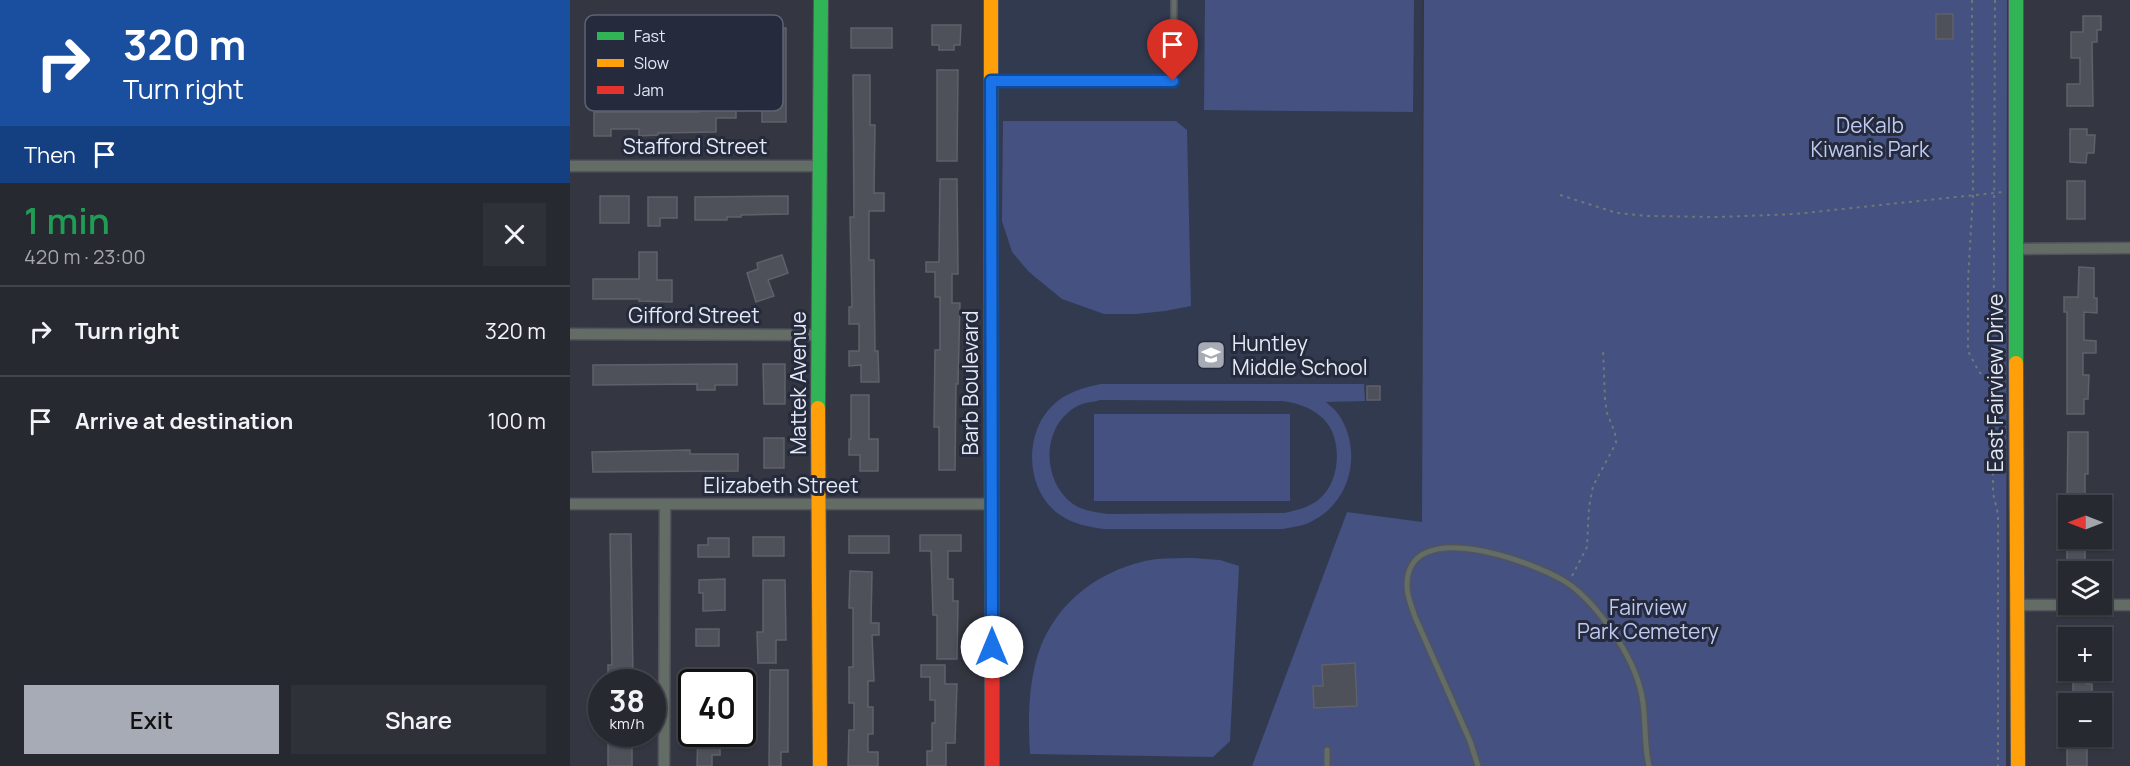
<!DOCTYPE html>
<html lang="en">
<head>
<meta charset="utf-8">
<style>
	body { margin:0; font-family:Manrope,sans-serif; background:#2f3139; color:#f1f3f6; height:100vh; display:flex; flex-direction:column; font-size:22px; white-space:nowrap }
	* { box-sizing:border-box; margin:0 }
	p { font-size:20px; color:#a4a6ab }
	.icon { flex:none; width:33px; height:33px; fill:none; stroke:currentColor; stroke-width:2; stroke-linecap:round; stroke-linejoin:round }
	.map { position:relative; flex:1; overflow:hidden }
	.drawer { display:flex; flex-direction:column; background:#272931; width:570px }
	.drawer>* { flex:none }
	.banner { background:#1a4fa0; color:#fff; overflow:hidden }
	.needle { width:39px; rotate:270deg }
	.tools { position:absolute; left:1488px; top:495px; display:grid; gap:12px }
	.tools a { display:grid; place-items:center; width:54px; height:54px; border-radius:0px; background:#272931; box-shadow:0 2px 4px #0004,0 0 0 2px #43454d; font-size:30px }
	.speed { position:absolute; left:18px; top:669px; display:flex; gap:12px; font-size:30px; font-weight:700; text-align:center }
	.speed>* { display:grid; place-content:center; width:78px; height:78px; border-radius:50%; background:#272931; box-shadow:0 2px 4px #0004,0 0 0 2px #43454d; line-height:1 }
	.speed small { font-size:15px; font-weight:400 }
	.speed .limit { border:3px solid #111; border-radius:9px; background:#fff; color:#111 }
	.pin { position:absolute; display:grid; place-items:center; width:51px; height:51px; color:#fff; margin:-62px -26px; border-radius:50% 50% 50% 0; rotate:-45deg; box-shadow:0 0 6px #0007 }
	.pin .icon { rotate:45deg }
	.me { position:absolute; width:66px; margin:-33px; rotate:0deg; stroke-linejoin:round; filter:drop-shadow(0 0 4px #0008) }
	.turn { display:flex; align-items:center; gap:21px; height:126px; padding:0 24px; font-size:27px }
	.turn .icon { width:78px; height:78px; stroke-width:2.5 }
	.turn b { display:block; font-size:42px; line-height:51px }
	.then { display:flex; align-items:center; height:57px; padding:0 24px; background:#0003; gap:12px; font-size:22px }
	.round { display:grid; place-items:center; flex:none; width:63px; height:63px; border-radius:0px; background:#2f3139 }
	.summary { display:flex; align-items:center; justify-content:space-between; height:102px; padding:0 24px }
	h1 { font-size:36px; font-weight:600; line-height:45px; color:#1e9e55 }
	.cta { display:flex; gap:12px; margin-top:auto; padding:12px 24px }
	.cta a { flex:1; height:69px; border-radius:0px; background:#a7abb6; color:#111; font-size:24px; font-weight:600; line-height:69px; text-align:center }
	.cta a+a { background:#2f3139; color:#f1f3f6 }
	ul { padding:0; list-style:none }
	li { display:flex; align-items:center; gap:18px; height:90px; padding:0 24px; border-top:2px solid #43454d }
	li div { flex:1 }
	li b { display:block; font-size:22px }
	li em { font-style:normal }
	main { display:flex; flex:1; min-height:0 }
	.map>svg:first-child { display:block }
	.built { fill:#323a50 }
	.green { fill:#445181; fill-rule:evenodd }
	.building { fill:#4e5159; stroke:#5e616a; stroke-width:1.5 }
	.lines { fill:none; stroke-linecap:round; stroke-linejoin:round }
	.lane-casing { stroke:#51545d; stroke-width:8 }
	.street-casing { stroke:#51545d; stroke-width:13 }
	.fast-casing { stroke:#51545d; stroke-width:16 }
	.slow-casing { stroke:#51545d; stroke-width:16 }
	.jam-casing { stroke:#51545d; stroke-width:16 }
	.path { stroke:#717675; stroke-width:2; stroke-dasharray:3 4.5; stroke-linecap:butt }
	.lane { stroke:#636c65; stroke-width:5 }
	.street { stroke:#636c65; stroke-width:10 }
	.fast { stroke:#30b455; stroke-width:14 }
	.slow { stroke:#ff9f0a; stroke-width:14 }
	.jam { stroke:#e5322d; stroke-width:14 }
	.route-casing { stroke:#114b97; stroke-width:15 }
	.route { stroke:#1a73e8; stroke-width:10 }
	.labels { text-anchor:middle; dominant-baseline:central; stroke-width:6; stroke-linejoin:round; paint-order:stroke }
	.park-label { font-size:21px; fill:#becaf1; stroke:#252a3c }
	.street-label { font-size:21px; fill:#e5e9f5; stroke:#252a3c }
	.poi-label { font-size:21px; fill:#e5e9f5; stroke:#252a3c; text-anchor:start }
	.key { fill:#252a3c; stroke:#5f6374; stroke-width:1.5 }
	.key-label { font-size:16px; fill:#e5e9f5 }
</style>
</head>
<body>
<main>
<section class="drawer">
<div class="banner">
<div class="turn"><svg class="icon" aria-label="right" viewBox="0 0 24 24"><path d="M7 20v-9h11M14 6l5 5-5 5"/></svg><div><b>320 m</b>Turn right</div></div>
<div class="then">Then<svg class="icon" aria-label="arrive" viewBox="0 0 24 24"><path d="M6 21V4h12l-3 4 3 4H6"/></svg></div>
</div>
<div class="summary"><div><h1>1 min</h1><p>420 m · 23:00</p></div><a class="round"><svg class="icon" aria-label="close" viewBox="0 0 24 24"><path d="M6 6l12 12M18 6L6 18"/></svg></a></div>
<ul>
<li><svg class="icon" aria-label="right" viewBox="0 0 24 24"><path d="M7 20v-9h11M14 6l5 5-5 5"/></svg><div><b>Turn right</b></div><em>320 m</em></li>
<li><svg class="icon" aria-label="arrive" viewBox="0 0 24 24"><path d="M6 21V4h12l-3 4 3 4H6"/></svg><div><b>Arrive at destination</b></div><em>100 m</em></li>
</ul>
<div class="cta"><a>Exit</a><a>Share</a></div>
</section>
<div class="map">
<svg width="1560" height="766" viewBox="0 0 1560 766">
	<rect width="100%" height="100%" fill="#343741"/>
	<path class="built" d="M429,0H852V523L777,512L682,766H429Z"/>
	<g class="green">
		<path d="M635,0H844L843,112L634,110Z"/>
		<path d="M854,0H1437L1436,766H682L777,512L852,522Z"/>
		<path d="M433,121H606L617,130L621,306L595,311L566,314H534L492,299L459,272L442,252L432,221Z"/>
		<path d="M531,384H794L795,401L756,402C760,406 766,410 769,415C792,450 782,500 744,520C735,526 723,527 713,529H534C519,527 503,524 490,515C456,492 453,436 481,407C494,393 512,388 531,384ZM530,400L712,401C729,403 746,409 757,423C771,441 770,475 755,493C745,506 729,510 714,513L538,514C526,512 513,511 503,504C469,479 472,420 512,404C518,402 525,402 530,400Z"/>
		<rect x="524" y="414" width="196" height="87"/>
		<path d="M623,558L650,560L669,566L660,741L643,757L460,754C458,721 458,686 468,654C485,601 533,567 586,559C598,558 611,558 623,558Z"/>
	</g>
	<g class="building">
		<rect x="1366" y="14" width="17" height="25"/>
		<path d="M1513,16H1531V30H1527V42H1522L1523,106H1497V84H1510V58H1501V32H1513Z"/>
		<path d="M362,25H391L390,45H384V50H369V45H362Z"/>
		<path d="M196,28H216V122H192V90H196Z"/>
		<rect x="281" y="28" width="41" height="20"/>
		<path d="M367,70H388L387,161H367Z"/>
		<path d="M283,75H300V125H305L304,193H314V211H299V260H304L305,351H308L309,382H291V365L279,366V351H289V324H279V307H282L280,217H284Z"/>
		<path d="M129,99H166V118H146V132L88,133V135L69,136V129H41V136H24V112H129Z"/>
		<path d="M1500,129H1517V135H1525L1524,153H1517L1516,163L1500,162Z"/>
		<path d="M370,179H387L388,274H382V303H390L388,384H386L385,470H369V427H364L365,350H370V297H365V272H356V262H369Z"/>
		<rect x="1497" y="181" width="18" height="38"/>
		<rect x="30" y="196" width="29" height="27"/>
		<path d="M218,196V214L171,215V217H157V220H125V197Z"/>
		<path d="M78,197H107V218H90V226H78Z"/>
		<path d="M69,252H87V280H102V302L69,301L70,299H23V279H69Z"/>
		<path d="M212,255L218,273L198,280L204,296L186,302L177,273L188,269L187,263Z"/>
		<path d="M1509,267L1524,268V298H1527V313L1514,312V340L1526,341V353H1513V375H1519L1518,399H1514V414H1497V312H1494V297H1508Z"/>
		<path d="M167,364V385H145V390H127V384L23,385V365Z"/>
		<path d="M193,364H215V404H194Z"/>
		<rect x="797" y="386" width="13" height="14"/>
		<path d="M281,395H299V439H308V471H290V455H279V439H281Z"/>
		<path d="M1498,432H1518V474H1515V506H1497Z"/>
		<rect x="194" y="438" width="20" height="30"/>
		<path d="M120,450V454H168V471L23,472L22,452Z"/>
		<path d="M40,534H61L63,679H56V682H38V665H42Z"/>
		<path d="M350,535H391V551H378V579H383V601H388L387,659H367V615H363L361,551H350Z"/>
		<rect x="279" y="536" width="40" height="17"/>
		<rect x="183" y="537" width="31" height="19"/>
		<path d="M138,538H159V557H128V545H138Z"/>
		<rect x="1497" y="538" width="18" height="34"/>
		<path d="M280,571L302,572L301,623H309V635H302L304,681H298V707H303V734H298V752H308V766H278L279,730H284V703H279V667H283V608H279Z"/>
		<path d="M155,579V610L133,611V593H129V580Z"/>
		<path d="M193,580H215L216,640H206V663H188L187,632H193Z"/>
		<rect x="126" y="629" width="23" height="17"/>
		<path d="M785,663L787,706L744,708L743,686H753L752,665Z"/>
		<path d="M351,665H375V684H387L385,743H376V766H357V751H362V723H365V700H360V677H351Z"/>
		<path d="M200,670H218V752H211V766H199Z"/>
		<path d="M1503,670H1517V684H1522V704H1503Z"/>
		<rect x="38" y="734" width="24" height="32"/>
		<path d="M128,734H150V755H142V766H127Z"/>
		<rect x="1497" y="737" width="20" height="29"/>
	</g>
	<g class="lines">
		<g class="lane-casing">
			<g id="lane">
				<path d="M423,81H603L604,0"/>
				<path d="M757,750V766"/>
				<path d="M908,766L900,741L845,617C842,607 837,597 837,586C836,514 964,562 996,582C1017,596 1034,618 1048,640C1060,659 1070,679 1073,703C1076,724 1074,745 1079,766"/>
			</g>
		</g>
		<g class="street-casing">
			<g id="street">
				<path d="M0,166H250"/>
				<path d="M1446,249L1560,248"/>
				<path d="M0,334L248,335"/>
				<path d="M0,504H421"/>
				<path d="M1446,605H1560"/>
				<path d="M94,766L95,505"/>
			</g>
		</g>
		<g class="fast-casing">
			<g id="fast">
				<path d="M1446,0V363"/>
				<path d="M421,263L422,610"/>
				<path d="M248,408L251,0"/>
			</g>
		</g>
		<g class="slow-casing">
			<g id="slow">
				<path d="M421,0V263"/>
				<path d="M1446,363L1448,766"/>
				<path d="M248,408L250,766"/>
			</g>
		</g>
		<g class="jam-casing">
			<path id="jam" d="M422,610V766"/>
		</g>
		<g class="path">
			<path d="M1402,0L1403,195L1398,280V351L1409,372L1416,378H1434"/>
			<path d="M1425,0L1423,493L1428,514V766"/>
			<path d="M990,195L1047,213L1078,216L1148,217L1225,214L1434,192"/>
			<path d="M1002,576L1017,547L1019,507L1023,486L1046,443L1045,433L1037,413L1035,399L1033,348"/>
		</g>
		<use href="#lane" class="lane"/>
		<use href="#street" class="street"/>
		<use href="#fast" class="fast"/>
		<use href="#slow" class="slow"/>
		<use href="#jam" class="jam"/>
	</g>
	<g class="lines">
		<g class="route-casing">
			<path id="route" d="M422,647L421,81H603"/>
		</g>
		<use href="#route" class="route"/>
	</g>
	<defs>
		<g id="school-square" transform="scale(1.5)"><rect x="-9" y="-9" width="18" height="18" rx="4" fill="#a7abb6" stroke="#252a3c"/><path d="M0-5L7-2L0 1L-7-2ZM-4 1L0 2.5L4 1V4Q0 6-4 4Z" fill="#fff"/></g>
	</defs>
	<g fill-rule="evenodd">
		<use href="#school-square" x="641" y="355"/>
	</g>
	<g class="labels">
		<g class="park-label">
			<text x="1300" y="125">DeKalb<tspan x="1300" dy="24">Kiwanis Park</tspan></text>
			<text x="1078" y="607">Fairview<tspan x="1078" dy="24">Park Cemetery</tspan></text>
		</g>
		<g class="street-label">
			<text x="125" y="146">Stafford Street</text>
			<text x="124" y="315">Gifford Street</text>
			<text transform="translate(228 383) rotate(-90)">Mattek Avenue</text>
			<text transform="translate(400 383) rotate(-90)">Barb Boulevard</text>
			<text transform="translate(1425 383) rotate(-90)">East Fairview Drive</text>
			<text x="211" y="485">Elizabeth Street</text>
		</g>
		<g class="poi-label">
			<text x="662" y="343">Huntley<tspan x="662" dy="24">Middle School</tspan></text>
		</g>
	</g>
	<rect x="15" y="15" width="198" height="96" rx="9" class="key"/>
	<rect x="27" y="32" width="27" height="8" fill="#30b455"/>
	<rect x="27" y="59" width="27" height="8" fill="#ff9f0a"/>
	<rect x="27" y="86" width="27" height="8" fill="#e5322d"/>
	<g class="key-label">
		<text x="64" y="42">Fast</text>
		<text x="64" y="69">Slow</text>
		<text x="64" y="96">Jam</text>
	</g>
</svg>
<div class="tools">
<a><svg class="needle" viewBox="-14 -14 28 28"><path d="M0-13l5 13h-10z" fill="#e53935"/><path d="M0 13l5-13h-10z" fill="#a4a6ab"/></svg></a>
<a><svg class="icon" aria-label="layers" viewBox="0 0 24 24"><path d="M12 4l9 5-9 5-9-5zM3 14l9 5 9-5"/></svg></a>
<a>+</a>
<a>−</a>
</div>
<div class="speed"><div>38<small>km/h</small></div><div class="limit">40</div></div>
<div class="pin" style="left:603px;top:81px;background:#d93025"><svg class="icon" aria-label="arrive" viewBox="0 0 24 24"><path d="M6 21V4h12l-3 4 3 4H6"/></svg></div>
<svg class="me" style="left:422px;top:647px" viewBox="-20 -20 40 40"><circle r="19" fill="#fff"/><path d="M0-13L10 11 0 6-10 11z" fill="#1a73e8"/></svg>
</div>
</main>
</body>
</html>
